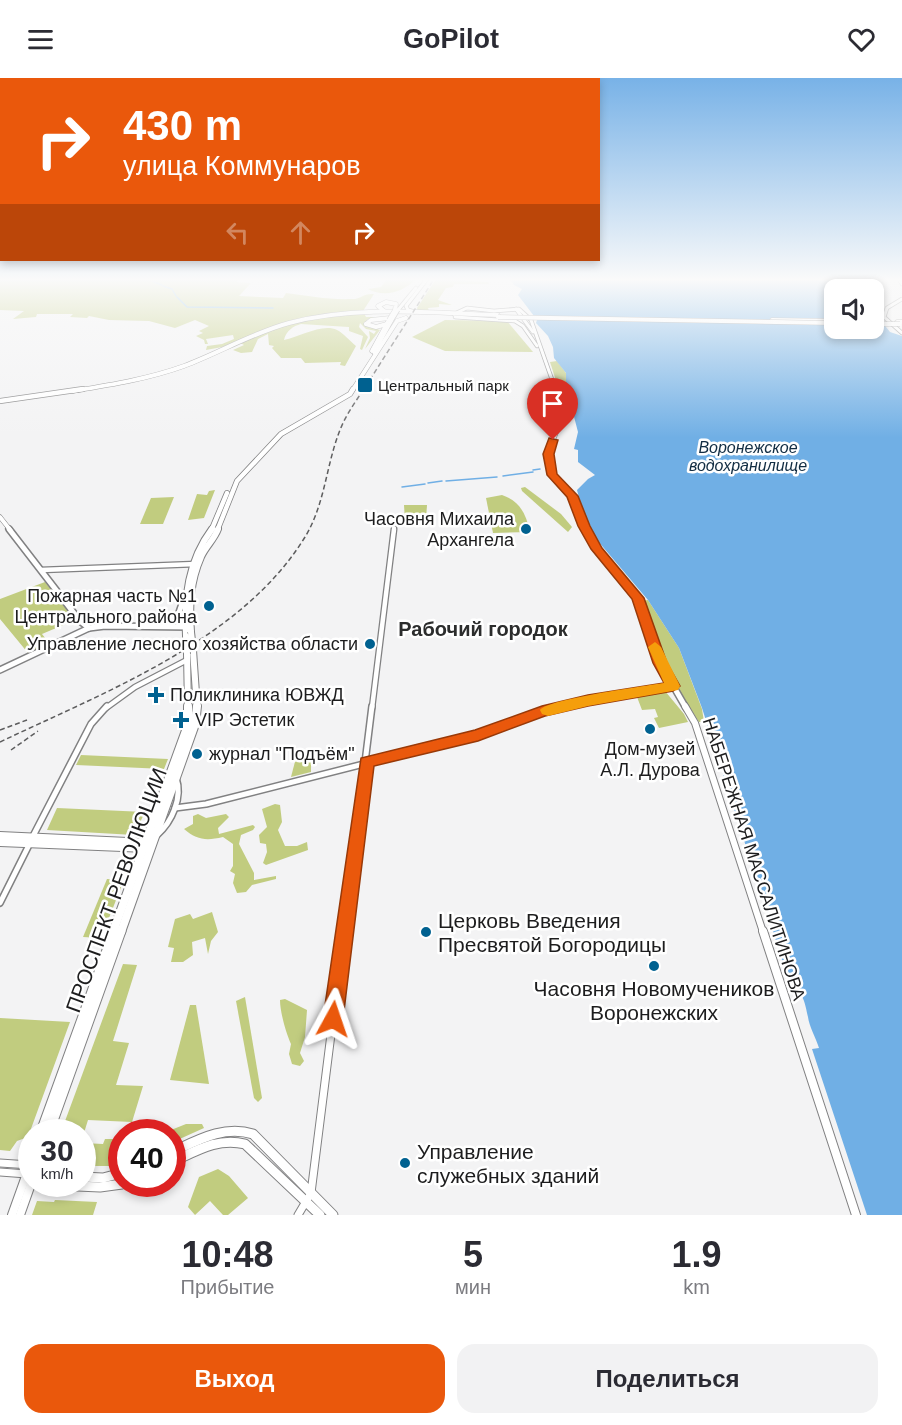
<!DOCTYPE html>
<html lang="ru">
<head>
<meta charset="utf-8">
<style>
	body { margin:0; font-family:Helvetica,sans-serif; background:#f2f2f3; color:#2b2b33; height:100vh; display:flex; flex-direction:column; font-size:22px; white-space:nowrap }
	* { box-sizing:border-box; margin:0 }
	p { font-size:20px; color:#7c7c81 }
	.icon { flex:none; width:33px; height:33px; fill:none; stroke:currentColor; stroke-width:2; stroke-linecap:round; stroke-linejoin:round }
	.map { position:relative; height:1137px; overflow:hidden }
	.side { display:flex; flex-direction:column; background:#fff; flex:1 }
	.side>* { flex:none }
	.banner { position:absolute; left:0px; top:0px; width:600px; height:183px; box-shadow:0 3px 9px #0003; background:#ea580c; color:#fff; overflow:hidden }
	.tools { position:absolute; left:824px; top:201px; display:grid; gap:12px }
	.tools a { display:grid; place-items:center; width:60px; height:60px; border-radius:12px; background:#fff; box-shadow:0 3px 9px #0003; font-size:30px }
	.speed { position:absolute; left:18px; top:1041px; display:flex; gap:12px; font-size:30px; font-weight:700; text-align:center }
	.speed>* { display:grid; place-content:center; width:78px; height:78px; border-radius:50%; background:#fff; box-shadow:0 3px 9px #0003; line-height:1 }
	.speed small { font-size:15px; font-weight:400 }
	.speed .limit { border:9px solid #d22; background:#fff; color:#111 }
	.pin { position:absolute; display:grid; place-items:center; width:51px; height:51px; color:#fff; margin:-62px -26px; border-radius:50% 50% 50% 0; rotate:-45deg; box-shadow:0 0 6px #0007 }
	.pin .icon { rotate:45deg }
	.me { position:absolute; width:66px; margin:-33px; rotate:5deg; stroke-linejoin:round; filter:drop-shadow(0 0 4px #0008) }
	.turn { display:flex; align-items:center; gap:21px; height:126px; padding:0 24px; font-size:27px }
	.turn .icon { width:78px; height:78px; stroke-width:2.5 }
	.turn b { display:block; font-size:42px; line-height:51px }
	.lanes { display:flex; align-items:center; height:57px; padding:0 24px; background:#0003; justify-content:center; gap:30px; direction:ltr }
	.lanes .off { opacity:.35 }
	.eta { display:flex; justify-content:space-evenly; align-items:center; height:102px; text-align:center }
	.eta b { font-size:36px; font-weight:800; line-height:42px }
	.primary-button { display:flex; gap:12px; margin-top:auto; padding:12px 24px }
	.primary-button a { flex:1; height:69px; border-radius:18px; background:#ea580c; color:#fff; font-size:24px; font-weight:800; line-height:69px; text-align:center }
	.primary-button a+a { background:#f2f2f3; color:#2b2b33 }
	header { display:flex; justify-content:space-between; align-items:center; height:78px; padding:0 24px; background:#fff; font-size:27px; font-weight:800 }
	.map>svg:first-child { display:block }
	.green { fill:#c1cc7f }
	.water { fill:#70afe5 }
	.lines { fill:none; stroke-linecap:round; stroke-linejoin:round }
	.stream { stroke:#70afe5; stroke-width:1.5 }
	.tertiary-far4-casing { stroke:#818182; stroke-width:4.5 }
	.tertiary-far3-casing { stroke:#818182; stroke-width:5 }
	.tertiary-far2-casing { stroke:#818182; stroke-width:7 }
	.tertiary-far1-casing { stroke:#818182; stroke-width:8 }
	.tertiary-casing { stroke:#818182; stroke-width:9 }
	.secondary-far4-casing { stroke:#818182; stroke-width:4.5 }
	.secondary-far3-casing { stroke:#818182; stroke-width:5 }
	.secondary-far2-casing { stroke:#818182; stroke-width:8 }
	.secondary-far1-casing { stroke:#818182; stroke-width:8 }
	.secondary-casing { stroke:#818182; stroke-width:10 }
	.primary-far4-casing { stroke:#818182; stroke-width:5 }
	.primary-far3-casing { stroke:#818182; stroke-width:6 }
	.primary-far2-casing { stroke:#818182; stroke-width:8 }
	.primary-far1-casing { stroke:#818182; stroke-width:10 }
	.primary-casing { stroke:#818182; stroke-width:11 }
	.tertiary-far4 { stroke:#fff; stroke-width:3 }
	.tertiary-far3 { stroke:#fff; stroke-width:4 }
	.tertiary-far2 { stroke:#fff; stroke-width:4.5 }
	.tertiary-far1 { stroke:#fff; stroke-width:5 }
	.tertiary { stroke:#fff; stroke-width:7 }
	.secondary-far4 { stroke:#fff; stroke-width:3 }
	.secondary-far3 { stroke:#fff; stroke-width:4 }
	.secondary-far2 { stroke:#fff; stroke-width:5 }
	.secondary-far1 { stroke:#fff; stroke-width:6 }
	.secondary { stroke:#fff; stroke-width:8 }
	.primary-far4 { stroke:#fff; stroke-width:4 }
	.primary-far3 { stroke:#fff; stroke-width:4.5 }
	.primary-far2 { stroke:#fff; stroke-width:6 }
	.primary-far1 { stroke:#fff; stroke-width:8 }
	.primary { stroke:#fff; stroke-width:9 }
	.rail { stroke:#5c5c5d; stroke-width:1.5; stroke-dasharray:5 3; stroke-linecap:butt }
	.secondary-bridge-casing { stroke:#818182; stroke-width:4.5; stroke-linecap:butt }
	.primary-bridge-far1-casing { stroke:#818182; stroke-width:5; stroke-linecap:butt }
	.primary-bridge-casing { stroke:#818182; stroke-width:8; stroke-linecap:butt }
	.secondary-bridge { stroke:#fff; stroke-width:3 }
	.primary-bridge-far1 { stroke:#fff; stroke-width:4 }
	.primary-bridge { stroke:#fff; stroke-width:6 }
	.route { fill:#ea580c; stroke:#983908; stroke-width:1.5 }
	.slow { fill:#f59e0b }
	.poi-dot { fill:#006190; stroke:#fff; stroke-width:2 }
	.labels { text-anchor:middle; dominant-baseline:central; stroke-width:5; stroke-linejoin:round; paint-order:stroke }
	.far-poi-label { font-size:15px; fill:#1d1d1e; stroke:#fff; text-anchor:start }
	.far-water-label { font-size:16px; font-style:italic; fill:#122d43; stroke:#fff }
	.poi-label { font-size:18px; fill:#1d1d1e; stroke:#fff; text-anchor:end }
	.street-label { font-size:18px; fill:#1d1d1e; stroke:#fff }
	.neighbourhood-label { font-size:20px; font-weight:bold; fill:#2c2d2d; stroke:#fff }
	.near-street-label { font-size:21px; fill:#1d1d1e; stroke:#fff }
	.near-poi-label { font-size:21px; fill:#1d1d1e; stroke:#fff; text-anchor:start }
</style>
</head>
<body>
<header><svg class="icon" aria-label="menu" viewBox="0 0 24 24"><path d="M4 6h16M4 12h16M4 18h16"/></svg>GoPilot<svg class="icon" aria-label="heart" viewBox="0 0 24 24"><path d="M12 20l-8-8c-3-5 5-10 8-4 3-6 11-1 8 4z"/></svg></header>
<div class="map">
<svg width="902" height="1137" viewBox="0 0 902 1137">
	<rect width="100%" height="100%" fill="#f3f3f4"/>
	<g class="green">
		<path d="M0,201H238L237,204L251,205L239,218L283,220L286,215C308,218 330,222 352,221C362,221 363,215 374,216L363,233L366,239H376L368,241L363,246L380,252L365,271L370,260L369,253L374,256L376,253L366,251L360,245L359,249L368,259L362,272L360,271L363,258L349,253V249L301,246C293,248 286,253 284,262C300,259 322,245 337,252C343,255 350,263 356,268L345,288L340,287L341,284L305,285L301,280H281L272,270L274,268L269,267L268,256L258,261L252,274L241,275L233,272L244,267L237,263L222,269L206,272L207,268L222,266L234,261L233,257L206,261L208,266H205L204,262L196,258L203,255L199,253L209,248L195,242L175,250L149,243L109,242L89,238L87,240L70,239L73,236H37L36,239L13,241L24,233L0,232Z"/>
		<path d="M387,201H416C403,214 385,220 368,211L381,209Z"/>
		<path d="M436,201L488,204L489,206H454L453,209L446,210L438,222L452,227L439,226V229L428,230L429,233H418L417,230Z"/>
		<path d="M445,242L507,243L533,274L445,273L412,259Z"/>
		<path d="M557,283L566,295L573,338L567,337L550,284Z"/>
		<path d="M525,409L561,436L572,449L568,454L522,413L521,410Z"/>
		<path d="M215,412L204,440L188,442L197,416L207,417L209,413Z"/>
		<path d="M502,417C520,423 526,436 530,454L493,455L486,420Z"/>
		<path d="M174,419L163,446H140L151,420Z"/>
		<path d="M404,427H427L426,441L405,442Z"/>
		<path d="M45,504L75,542L42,556L49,565L28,575L0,541V521Z"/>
		<path d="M648,522L679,570L702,631L704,644H699L667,594L642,523Z"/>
		<path d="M665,613L684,636L688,644L659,650L654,640L658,639L655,631L642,632L637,619Z"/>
		<path d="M297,676H308L311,678V694L291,699Z"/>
		<path d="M81,677L168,681L164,691L76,687Z"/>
		<path d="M275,726L280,727L282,744L278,752L285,768H297L307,764L308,772L266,787L263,785L267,774L266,766L260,765L259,757L267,749L262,731Z"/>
		<path d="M57,730L145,734L134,757L47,752Z"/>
		<path d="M198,736L206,740L226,736L229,739L218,750L219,756L253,747L255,749L253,752L241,757L239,766L254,795V802L276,798V801L252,807L246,814L237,815L233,805L235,796L230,793L233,788V766L223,759C206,763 197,762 184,751L193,746V738Z"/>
		<path d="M107,801L124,802L101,860L83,859Z"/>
		<path d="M212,834L218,854L211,863L208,876L205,860L192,864L193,877L183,884H171L174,870L168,869L175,841L190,836L193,841Z"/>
		<path d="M123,886L137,887L113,963L129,965L116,1007L143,1008L132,1044L88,1042L83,1058L82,1054H61Z"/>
		<path d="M245,919L262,1020L258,1024L254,1020L236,923Z"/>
		<path d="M285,921L307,932L305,959L300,975L304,983L300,988L292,986L289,976L291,966C286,955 280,934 280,922Z"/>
		<path d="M190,927H196L209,1006L170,1002Z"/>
		<path d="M0,940L70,944L28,1059L17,1063L10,1073L0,1072Z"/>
		<path d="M186,1046H202L204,1050L173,1064L172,1054H166Z"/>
		<path d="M105,1061H121V1086L111,1088H83V1065L103,1066Z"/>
		<path d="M218,1091L229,1098L248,1120L228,1137H223L210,1123L195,1137L188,1129L199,1099Z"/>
		<path d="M55,1122L97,1124L93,1137H32L37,1123L54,1124Z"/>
	</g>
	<path class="water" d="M510,201H869L871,211L834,212V250H873V233L890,254L902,258V1137H867L812,971L819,970C816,960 809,948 808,939C805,926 804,914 790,907L702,630L679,570L648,522L597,462L584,438L577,412L588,401L595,397L578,384V372L574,371L578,354L566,308V295L554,280L553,269L548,258L536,245L537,242L518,217L522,211L514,207Z"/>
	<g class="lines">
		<g class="stream">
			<path d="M147,201L162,207"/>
			<path d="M163,208L172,211L176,218"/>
			<path d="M177,219L187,229L273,230"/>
			<path d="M533,392L540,391"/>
			<path d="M503,398L533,394"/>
			<path d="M446,403L497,399"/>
			<path d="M428,405L442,403"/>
			<path d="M402,409L425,406"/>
		</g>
		<g class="tertiary-far4-casing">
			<g id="tertiary-far4">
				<path d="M899,201L902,206"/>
				<path d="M902,221L887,230L884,239L902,255"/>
			</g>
		</g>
		<g class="tertiary-far3-casing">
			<path id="tertiary-far3" d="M394,453V450"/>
		</g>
		<g class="tertiary-far2-casing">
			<g id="tertiary-far2">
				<path d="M41,492L196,486"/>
				<path d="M106,630L135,609L187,582"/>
				<path d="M372,630L394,451"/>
				<path d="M559,630L673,608"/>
			</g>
		</g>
		<g class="tertiary-far1-casing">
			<g id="tertiary-far1">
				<path d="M175,730L206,726L478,657L542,634L565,628"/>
				<path d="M157,757C172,744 183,719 176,700"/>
				<path d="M32,760L91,646L107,628"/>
				<path d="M0,825L30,765"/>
				<path d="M344,854L372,628"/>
			</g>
		</g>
		<g class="tertiary-casing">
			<g id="tertiary">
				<path d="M0,1085L30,1087"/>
				<path d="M0,1094L27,1096"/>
				<path d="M298,1137L311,1115L344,853"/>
			</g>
		</g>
		<g class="secondary-far4-casing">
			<g id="secondary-far4">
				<path d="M516,231L533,254"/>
				<path d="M398,232L416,210"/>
				<path d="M415,234L408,232L406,228L427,201"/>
				<path d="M454,236L467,230L494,233L519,231L531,242L556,313"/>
				<path d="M455,239L515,243L523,248L537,268"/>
				<path d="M374,275L392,242"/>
			</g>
		</g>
		<g class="secondary-far3-casing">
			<g id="secondary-far3">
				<path d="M556,311L564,334L550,370V393L572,418L587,453"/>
				<path d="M0,439L11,453"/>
			</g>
		</g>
		<g class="secondary-far2-casing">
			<g id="secondary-far2">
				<path d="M9,451L80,543L89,550"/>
				<path d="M586,451L597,471L638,520L660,585L686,630"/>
				<path d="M168,547L176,543L184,520"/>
				<path d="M0,592L89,550L105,548L190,549"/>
			</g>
		</g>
		<g class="secondary-far1-casing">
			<path id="secondary-far1" d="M685,628L695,645L763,854"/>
		</g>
		<g class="secondary-casing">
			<g id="secondary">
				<path d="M763,853L856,1137"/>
				<path d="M12,1137L26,1098"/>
				<path d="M20,1137L31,1106"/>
			</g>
		</g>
		<g class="primary-far4-casing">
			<g id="primary-far4">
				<path d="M384,233L378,228L386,224L396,226L395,232"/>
				<path d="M772,242L834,243"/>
				<path d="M897,244H902"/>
				<path d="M366,246L371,242L390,240"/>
				<path d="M366,246L376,249L387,246"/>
				<path d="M372,273L389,242"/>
				<path d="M73,313C110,307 148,301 184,288C219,275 252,255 289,245C357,227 429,235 498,237"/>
				<path d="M352,313L397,243L406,240"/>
			</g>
		</g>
		<g class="primary-far3-casing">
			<g id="primary-far3">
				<path d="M0,323L83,311"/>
				<path d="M211,453L227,415"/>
				<path d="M217,453L237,403L281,356L350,316L353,311"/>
			</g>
		</g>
		<g class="primary-far2-casing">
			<g id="primary-far2">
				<path d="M191,554C189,528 190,504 201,479C205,469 214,462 218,451"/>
				<path d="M186,558C184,520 188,483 212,451"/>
				<path d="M193,572L197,630"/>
				<path d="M187,576L188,630"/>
			</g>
		</g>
		<g class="primary-far1-casing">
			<g id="primary-far1">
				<path d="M0,758L149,765"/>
				<path d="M0,764L147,770"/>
				<path d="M113,854L188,647V628"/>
				<path d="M121,854L195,646L197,628"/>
			</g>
		</g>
		<g class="primary-casing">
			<g id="primary">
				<path d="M41,1054L114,853"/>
				<path d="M49,1054L121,853"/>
				<path d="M172,1074C198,1062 224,1047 253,1056L333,1137"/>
				<path d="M172,1084C196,1073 218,1059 245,1066L320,1137"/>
				<path d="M82,1099L103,1100L122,1095"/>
				<path d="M31,1106L100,1109L122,1106"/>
				<path d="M31,1106L27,1096L32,1082"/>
			</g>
		</g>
		<use href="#tertiary-far4" class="tertiary-far4"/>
		<use href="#tertiary-far3" class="tertiary-far3"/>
		<use href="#tertiary-far2" class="tertiary-far2"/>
		<use href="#tertiary-far1" class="tertiary-far1"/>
		<use href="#tertiary" class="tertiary"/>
		<use href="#secondary-far4" class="secondary-far4"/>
		<use href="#secondary-far3" class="secondary-far3"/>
		<use href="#secondary-far2" class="secondary-far2"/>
		<use href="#secondary-far1" class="secondary-far1"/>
		<use href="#secondary" class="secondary"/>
		<use href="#primary-far4" class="primary-far4"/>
		<use href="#primary-far3" class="primary-far3"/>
		<use href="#primary-far2" class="primary-far2"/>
		<use href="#primary-far1" class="primary-far1"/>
		<use href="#primary" class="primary"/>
		<g class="rail">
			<path d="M0,652L27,642"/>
			<path d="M0,664C105,614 242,562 305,459C327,423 326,380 344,343C352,327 364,312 373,297C393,265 414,233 434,201"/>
			<path d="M11,672L38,653"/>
		</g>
		<g class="secondary-bridge-casing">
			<path id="secondary-bridge" d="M392,242L398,232"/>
		</g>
		<g class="primary-bridge-far1-casing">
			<g id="primary-bridge-far1">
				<path d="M498,239L834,245"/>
				<path d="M389,242L395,232"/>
				<path d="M873,246H900"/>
			</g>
		</g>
		<g class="primary-bridge-casing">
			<g id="primary-bridge">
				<path d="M191,554L193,572"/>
				<path d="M186,558L187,576"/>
			</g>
		</g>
		<use href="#secondary-bridge" class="secondary-bridge"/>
		<use href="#primary-bridge-far1" class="primary-bridge-far1"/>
		<use href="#primary-bridge" class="primary-bridge"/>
	</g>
	<linearGradient id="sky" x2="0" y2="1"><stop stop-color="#78b2e7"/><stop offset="0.56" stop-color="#fafafa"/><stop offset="1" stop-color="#fafafa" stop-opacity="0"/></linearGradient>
	<rect width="902" height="360" fill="url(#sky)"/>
	<path class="route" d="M549,360L558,362L554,376L557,396L578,418L590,448L602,470L644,520L667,585L680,608L673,613L588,628L545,638L478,663L374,688L343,941L340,948L333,951L326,948L323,941L361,680L475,652L542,628L588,617L664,605L653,585L632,521L591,471L578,448L567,419L547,397L543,376Z"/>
	<path class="slow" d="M655,564L661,569L680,608L678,612L588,628L548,638L542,636L540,632C548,621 645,608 664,605L648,569Z"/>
	<g class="poi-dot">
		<rect x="357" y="299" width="16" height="16" rx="3"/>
		<circle cx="526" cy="451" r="6"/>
		<circle cx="209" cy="528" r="6"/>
		<circle cx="370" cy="566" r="6"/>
		<path d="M153 608h6v6h6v6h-6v6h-6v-6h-6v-6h6z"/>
		<path d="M178 633h6v6h6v6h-6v6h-6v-6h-6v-6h6z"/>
		<circle cx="650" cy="651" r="6"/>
		<circle cx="197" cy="676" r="6"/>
		<circle cx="426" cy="854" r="6"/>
		<circle cx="654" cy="888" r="6"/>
		<circle cx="405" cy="1085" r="6"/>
	</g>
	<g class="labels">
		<g class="far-poi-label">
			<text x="378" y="307">Центральный парк</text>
		</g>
		<g class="far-water-label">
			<text x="748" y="369">Воронежское<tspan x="748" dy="18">водохранилище</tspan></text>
		</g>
		<g class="poi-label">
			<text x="514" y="441">Часовня Михаила<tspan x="514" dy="21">Архангела</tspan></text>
			<text x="197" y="518">Пожарная часть №1<tspan x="197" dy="21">Центрального района</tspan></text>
			<text x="358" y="566">Управление лесного хозяйства области</text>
			<text x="170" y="617" text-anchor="start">Поликлиника ЮВЖД</text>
			<text x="195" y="642" text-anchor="start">VIP Эстетик</text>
			<text x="650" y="671" text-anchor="middle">Дом-музей<tspan x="650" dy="21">А.Л. Дурова</tspan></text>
			<text x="209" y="676" text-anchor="start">журнал "Подъём"</text>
		</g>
		<g class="street-label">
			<text transform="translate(754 781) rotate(72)">НАБЕРЕЖНАЯ МАССАЛИТИНОВА</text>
		</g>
		<g class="neighbourhood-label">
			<text x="483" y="551">Рабочий городок</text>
		</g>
		<g class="near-street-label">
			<text transform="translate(116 812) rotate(-70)">ПРОСПЕКТ РЕВОЛЮЦИИ</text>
		</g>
		<g class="near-poi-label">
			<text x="438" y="842">Церковь Введения<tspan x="438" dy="24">Пресвятой Богородицы</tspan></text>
			<text x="654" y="910" text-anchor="middle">Часовня Новомучеников<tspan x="654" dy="24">Воронежских</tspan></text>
			<text x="417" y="1073">Управление<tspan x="417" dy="24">служебных зданий</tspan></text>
		</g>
	</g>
</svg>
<div class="tools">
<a><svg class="icon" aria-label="sound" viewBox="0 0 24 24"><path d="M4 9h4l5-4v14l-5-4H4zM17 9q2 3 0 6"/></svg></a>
</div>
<div class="speed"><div>30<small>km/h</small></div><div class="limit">40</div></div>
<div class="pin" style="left:553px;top:362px;background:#d93025"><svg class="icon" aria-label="arrive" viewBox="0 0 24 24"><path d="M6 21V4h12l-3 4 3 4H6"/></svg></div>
<svg class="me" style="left:333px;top:941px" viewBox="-20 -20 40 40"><path d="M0-17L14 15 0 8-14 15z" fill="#ea580c" stroke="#fff" stroke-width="4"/></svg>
<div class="banner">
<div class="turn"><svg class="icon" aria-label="right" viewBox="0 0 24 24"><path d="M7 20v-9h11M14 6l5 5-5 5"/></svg><div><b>430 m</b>улица Коммунаров</div></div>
<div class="lanes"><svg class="icon off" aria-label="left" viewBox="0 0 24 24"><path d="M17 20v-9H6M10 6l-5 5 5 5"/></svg><svg class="icon off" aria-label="ahead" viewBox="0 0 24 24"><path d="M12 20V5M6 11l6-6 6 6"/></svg><svg class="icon" aria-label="right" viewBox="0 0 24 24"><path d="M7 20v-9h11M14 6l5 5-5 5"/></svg></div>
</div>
</div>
<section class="side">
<div class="eta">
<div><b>10:48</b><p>Прибытие</p></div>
<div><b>5</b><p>мин</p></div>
<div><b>1.9</b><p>km</p></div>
</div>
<div class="primary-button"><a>Выход</a><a>Поделиться</a></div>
</section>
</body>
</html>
